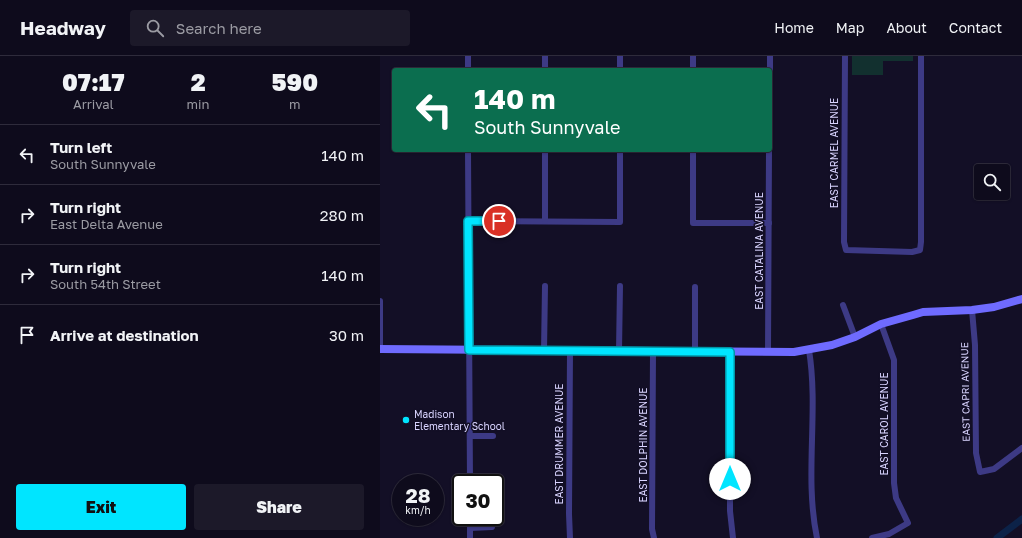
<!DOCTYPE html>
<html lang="en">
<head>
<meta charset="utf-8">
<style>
	body { margin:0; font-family:"Golos Text",sans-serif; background:#1c1929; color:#f1f3f6; height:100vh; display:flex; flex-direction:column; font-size:15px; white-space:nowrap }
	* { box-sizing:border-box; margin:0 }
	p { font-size:13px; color:#9b9ba3 }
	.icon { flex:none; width:22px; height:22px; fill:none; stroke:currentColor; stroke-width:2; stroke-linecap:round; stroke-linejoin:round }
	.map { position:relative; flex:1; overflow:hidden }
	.details { display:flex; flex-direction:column; background:#0e0b1c; width:380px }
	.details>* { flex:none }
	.hud { position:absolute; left:12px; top:12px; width:380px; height:84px; border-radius:4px; box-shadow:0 1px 3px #0004,0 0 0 1px #2e2b3b; background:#0b6e4f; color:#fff; overflow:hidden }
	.buttons { position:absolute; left:594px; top:108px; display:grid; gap:8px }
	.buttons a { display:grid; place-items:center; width:36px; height:36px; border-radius:4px; background:#0e0b1c; box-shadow:0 1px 3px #0004,0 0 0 1px #2e2b3b; font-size:20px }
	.speed { position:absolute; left:12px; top:418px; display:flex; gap:8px; font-size:20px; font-weight:700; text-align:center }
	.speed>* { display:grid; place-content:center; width:52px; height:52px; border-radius:50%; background:#0e0b1c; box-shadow:0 1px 3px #0004,0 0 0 1px #2e2b3b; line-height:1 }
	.speed small { font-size:10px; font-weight:400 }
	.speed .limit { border:2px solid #111; border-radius:6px; background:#fff; color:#111 }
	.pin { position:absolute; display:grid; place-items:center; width:34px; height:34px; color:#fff; margin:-17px; border:2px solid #fff; border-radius:50%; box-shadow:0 1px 4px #0007 }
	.me { position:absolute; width:44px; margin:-22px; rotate:0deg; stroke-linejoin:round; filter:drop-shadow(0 0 3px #0008) }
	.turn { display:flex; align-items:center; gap:14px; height:84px; padding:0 16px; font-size:18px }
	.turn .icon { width:52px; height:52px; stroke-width:2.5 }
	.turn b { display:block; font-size:28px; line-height:34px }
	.eta { display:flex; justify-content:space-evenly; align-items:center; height:68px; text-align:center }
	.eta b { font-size:24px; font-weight:800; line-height:28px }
	.primary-button { display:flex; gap:8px; margin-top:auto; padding:8px 16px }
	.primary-button a { flex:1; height:46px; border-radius:4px; background:#00e5ff; color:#111; font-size:16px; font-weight:800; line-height:46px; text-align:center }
	.primary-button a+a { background:#1c1929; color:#f1f3f6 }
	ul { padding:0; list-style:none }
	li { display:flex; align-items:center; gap:12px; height:60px; padding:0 16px; border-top:1px solid #2e2b3b }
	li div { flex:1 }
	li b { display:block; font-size:15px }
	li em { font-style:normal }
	header { display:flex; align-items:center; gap:24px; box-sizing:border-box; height:56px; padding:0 20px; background:#0e0b1c; border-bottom:1px solid #2e2b3b }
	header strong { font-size:19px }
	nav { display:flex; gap:22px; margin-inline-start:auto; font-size:14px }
	.search { width:280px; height:36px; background:#1c1929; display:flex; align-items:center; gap:10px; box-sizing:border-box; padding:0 14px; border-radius:4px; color:#9b9ba3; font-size:15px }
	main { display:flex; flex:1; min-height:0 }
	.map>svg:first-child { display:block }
	.green { fill:#12302f }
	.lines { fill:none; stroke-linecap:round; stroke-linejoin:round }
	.canal { stroke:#0c2248; stroke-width:7 }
	.street { stroke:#3d3a85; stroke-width:6 }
	.secondary { stroke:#6f6bff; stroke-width:8 }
	.route-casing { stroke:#0095a6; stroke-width:10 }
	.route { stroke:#00e5ff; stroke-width:7 }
	.poi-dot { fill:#00e5ff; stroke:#130f26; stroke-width:1.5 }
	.labels { text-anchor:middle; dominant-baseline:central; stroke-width:3; stroke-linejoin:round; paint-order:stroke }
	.street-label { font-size:10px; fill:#d9d4ff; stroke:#130f26 }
	.poi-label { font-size:10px; fill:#d9d4ff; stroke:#130f26; text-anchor:start }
</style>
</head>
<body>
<header>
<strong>Headway</strong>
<div class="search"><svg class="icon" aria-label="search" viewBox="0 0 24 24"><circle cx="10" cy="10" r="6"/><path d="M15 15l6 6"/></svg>Search here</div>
<nav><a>Home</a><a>Map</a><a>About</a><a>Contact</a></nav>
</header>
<main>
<section class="details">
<div class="eta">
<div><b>07:17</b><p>Arrival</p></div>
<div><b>2</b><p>min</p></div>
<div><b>590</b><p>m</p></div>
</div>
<ul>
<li><svg class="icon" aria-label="left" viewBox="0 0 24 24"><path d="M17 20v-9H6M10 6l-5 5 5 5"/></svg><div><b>Turn left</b><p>South Sunnyvale</p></div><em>140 m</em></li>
<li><svg class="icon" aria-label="right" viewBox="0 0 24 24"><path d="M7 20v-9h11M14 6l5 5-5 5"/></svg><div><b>Turn right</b><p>East Delta Avenue</p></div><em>280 m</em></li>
<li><svg class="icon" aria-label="right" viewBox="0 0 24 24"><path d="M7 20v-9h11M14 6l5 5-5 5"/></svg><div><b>Turn right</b><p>South 54th Street</p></div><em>140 m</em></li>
<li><svg class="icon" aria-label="arrive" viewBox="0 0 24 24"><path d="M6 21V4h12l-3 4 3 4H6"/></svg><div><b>Arrive at destination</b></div><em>30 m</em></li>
</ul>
<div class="primary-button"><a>Exit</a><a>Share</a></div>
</section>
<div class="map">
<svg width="642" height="482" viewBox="0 0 642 482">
	<rect width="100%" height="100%" fill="#130f26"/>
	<path class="green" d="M472,0H533V5H503V19H472Z"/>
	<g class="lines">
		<path class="canal" d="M617,482L642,463"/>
		<g class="street">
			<path d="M88,0V14"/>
			<path d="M465,0L464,186L466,194L532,196L540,194L541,186V0"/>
			<path d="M165,14V0"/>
			<path d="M240,14V0"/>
			<path d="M313,14V0"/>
			<path d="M390,14V0"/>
			<path d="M88,94L90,427"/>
			<path d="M313,94V167H389"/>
			<path d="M88,165L240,166V94"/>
			<path d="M165,165V94"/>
			<path d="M463,249L475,281"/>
			<path d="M592,254L595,289L596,397L600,416L614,413L642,392"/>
			<path d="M0,293V245"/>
			<path d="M429,294C439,356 424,420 437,482"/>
			<path d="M164,295L165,230"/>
			<path d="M190,295L189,458L190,482"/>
			<path d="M239,295L240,230"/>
			<path d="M273,296L272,473L274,482"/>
			<path d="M315,296V231"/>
			<path d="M350,296V455L353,482"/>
			<path d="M388,296L389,94"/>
			<path d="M90,380H113"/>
			<path d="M90,461V482"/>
			<path d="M90,472L112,471"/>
			<path d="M492,482L509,478L528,467L516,442L514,427V304L501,268"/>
		</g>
		<path class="secondary" d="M0,293L414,296L452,289L475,281L501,268L533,259L543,256L592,254L614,251L642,243"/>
	</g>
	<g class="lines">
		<g class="route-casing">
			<path id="route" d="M119,165H88L89,294L350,296V423"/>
		</g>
		<use href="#route" class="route"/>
	</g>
	<circle class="poi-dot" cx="26" cy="364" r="4"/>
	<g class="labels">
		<g class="street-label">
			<text transform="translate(454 97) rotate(-90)">EAST CARMEL AVENUE</text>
			<text transform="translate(379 195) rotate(-90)">EAST CATALINA AVENUE</text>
			<text transform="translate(585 336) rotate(-91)">EAST CAPRI AVENUE</text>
			<text transform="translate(504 368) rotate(-90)">EAST CAROL AVENUE</text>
			<text transform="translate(179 388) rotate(-90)">EAST DRUMMER AVENUE</text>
			<text transform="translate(263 389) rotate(-90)">EAST DOLPHIN AVENUE</text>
		</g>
		<g class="poi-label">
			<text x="34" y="358">Madison<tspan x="34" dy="12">Elementary School</tspan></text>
		</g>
	</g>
</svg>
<div class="buttons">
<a><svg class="icon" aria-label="search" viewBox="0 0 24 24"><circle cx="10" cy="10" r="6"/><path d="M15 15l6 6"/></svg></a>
</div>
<div class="speed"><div>28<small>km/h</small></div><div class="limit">30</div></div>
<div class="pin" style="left:119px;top:165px;background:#d93025"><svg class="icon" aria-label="arrive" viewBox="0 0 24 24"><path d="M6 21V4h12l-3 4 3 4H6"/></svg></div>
<svg class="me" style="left:350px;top:423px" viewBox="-20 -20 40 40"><circle r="19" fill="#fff"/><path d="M0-13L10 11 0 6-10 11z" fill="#00e5ff"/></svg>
<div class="hud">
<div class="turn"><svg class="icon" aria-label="left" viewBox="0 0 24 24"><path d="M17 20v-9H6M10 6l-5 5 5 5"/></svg><div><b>140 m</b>South Sunnyvale</div></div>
</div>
</div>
</main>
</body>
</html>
